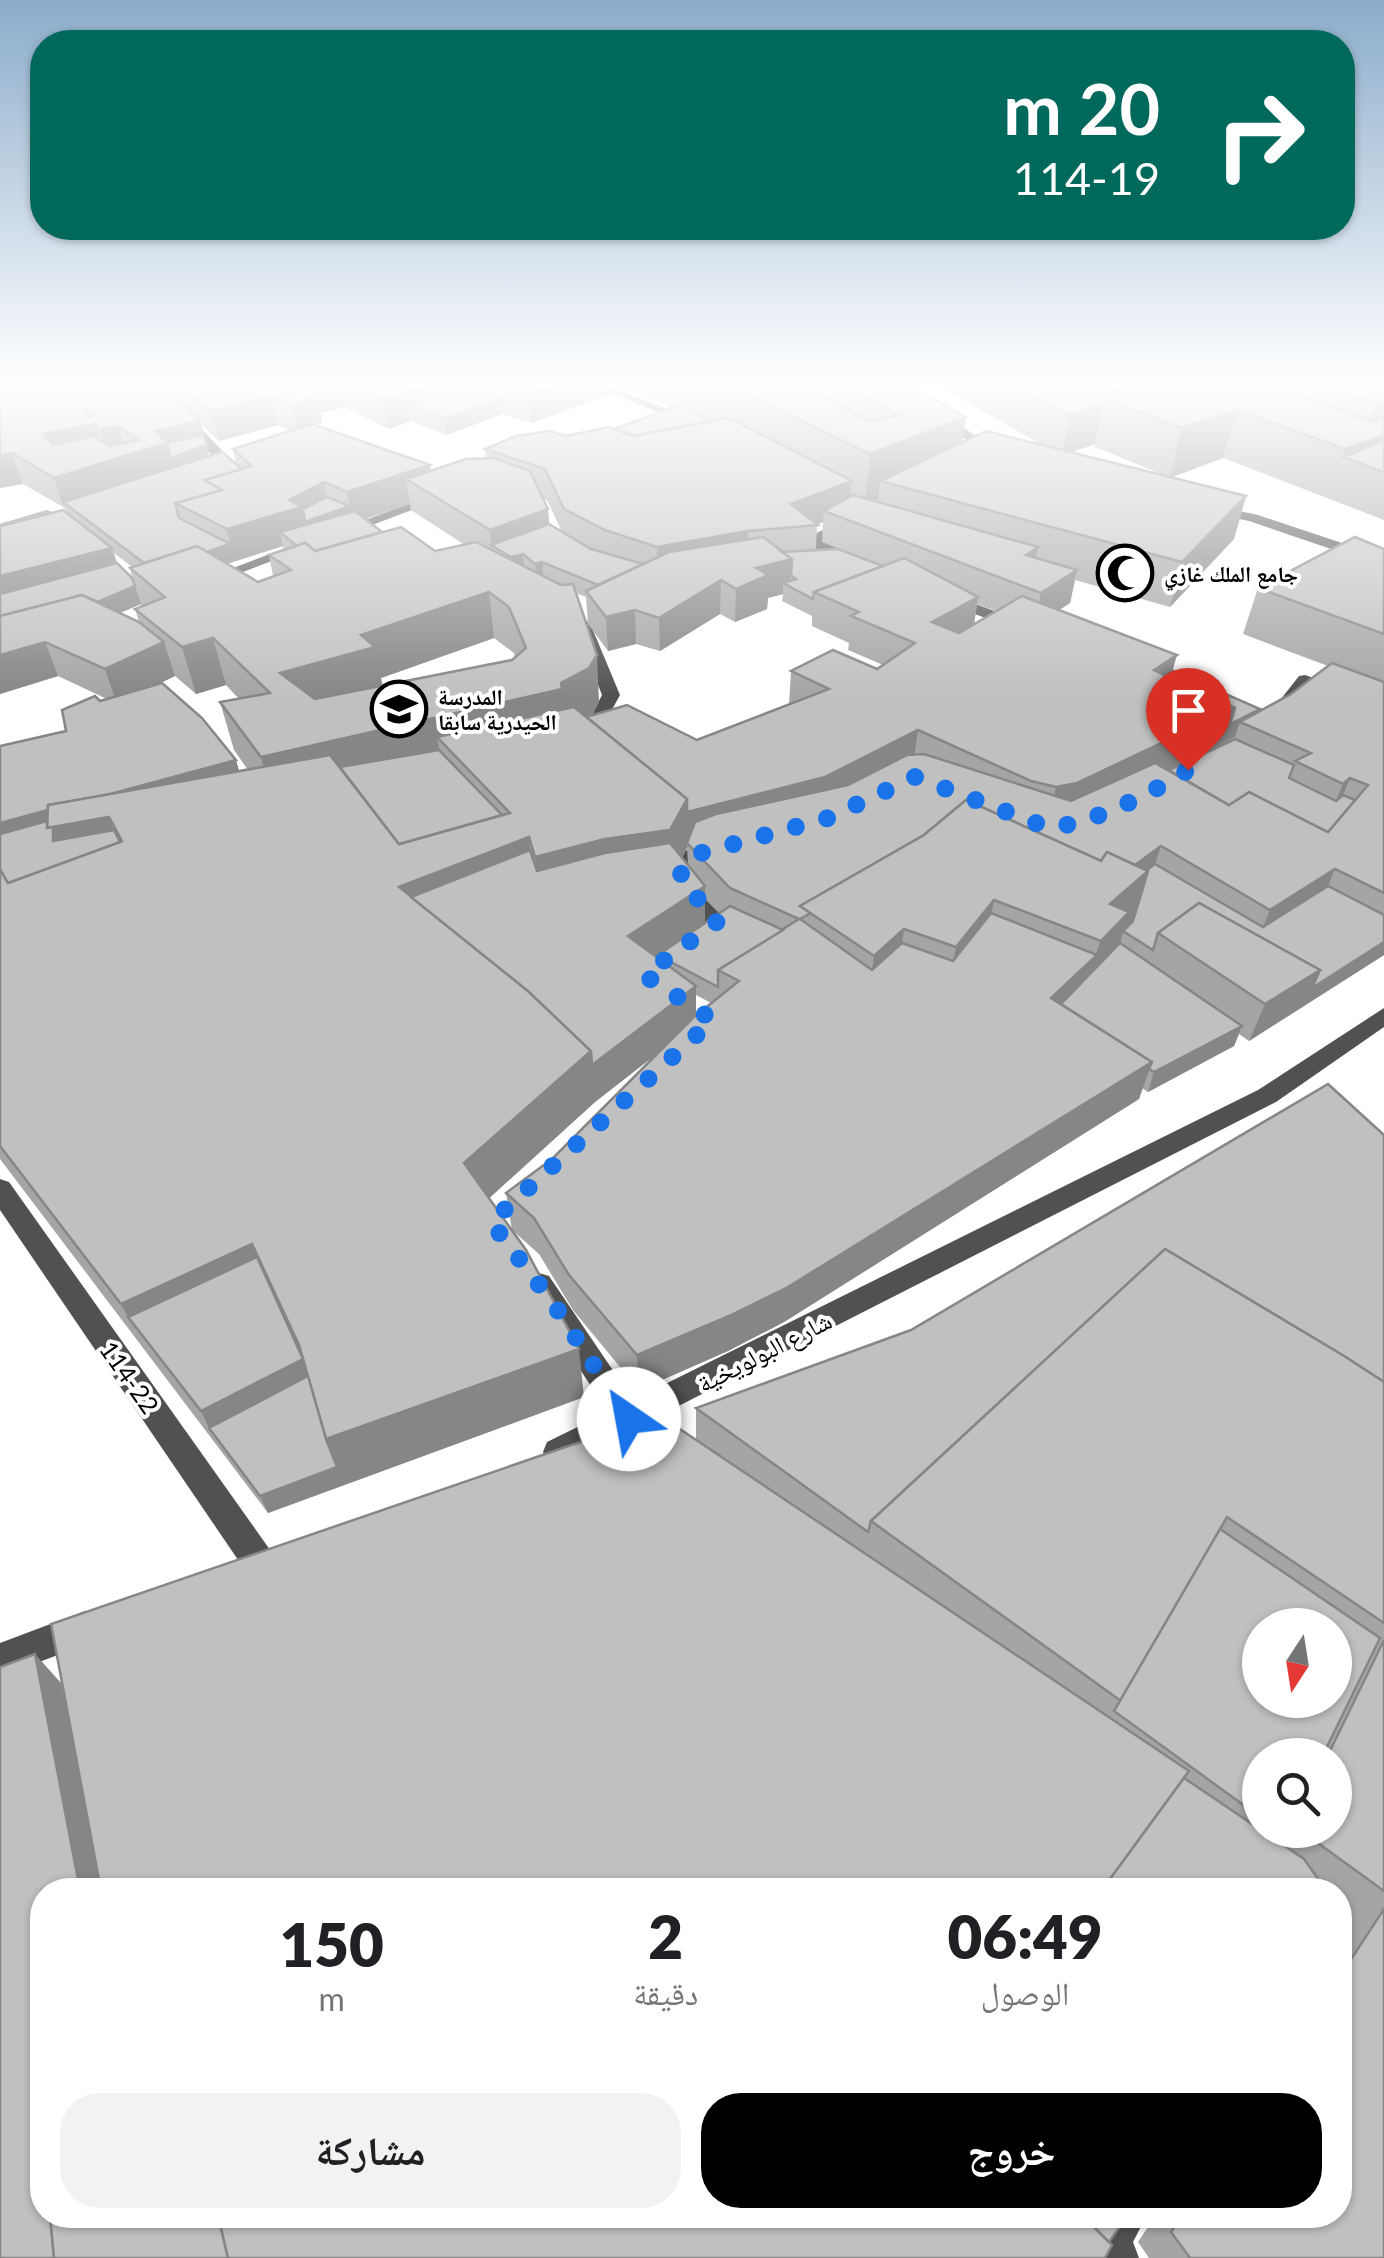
<!DOCTYPE html>
<html lang="ar">
<head>
<meta charset="utf-8">
<style>
	body { margin:0; font-family:Lato,"Noto Naskh Arabic",sans-serif; background:#f2f2f2; color:#202124; direction:rtl; height:100vh; display:flex; flex-direction:column; font-size:38px; white-space:nowrap }
	* { box-sizing:border-box; margin:0 }
	p { font-size:32px; color:#757577 }
	.icon { flex:none; width:55px; height:55px; fill:none; stroke:currentColor; stroke-width:2; stroke-linecap:round; stroke-linejoin:round }
	.map { position:relative; flex:1; overflow:hidden; direction:ltr }
	.panel { position:absolute; left:30px; top:1878px; width:1322px; height:350px; display:flex; flex-direction:column; background:#fff; border-radius:40px; box-shadow:0 2px 8px #0004; direction:rtl }
	.panel>* { flex:none }
	.top-card { position:absolute; left:30px; top:30px; width:1325px; height:210px; border-radius:40px; box-shadow:0 2px 8px #0004; direction:rtl; background:#00695c; color:#fff; overflow:hidden }
	.needle { width:65px; rotate:192deg }
	.buttons { position:absolute; left:1242px; top:1608px; display:grid; gap:20px }
	.buttons a { display:grid; place-items:center; width:110px; height:110px; border-radius:50%; background:#fff; box-shadow:0 2px 8px #0004; font-size:50px }
	.pin { position:absolute; display:grid; place-items:center; width:85px; height:85px; color:#fff; margin:-102px -42px; border-radius:50% 50% 50% 0; rotate:-45deg; box-shadow:0 0 10px #0007 }
	.pin .icon { rotate:45deg }
	.me { position:absolute; width:110px; margin:-55px; rotate:327deg; stroke-linejoin:round; filter:drop-shadow(0 0 8px #0008) }
	.turn { display:flex; align-items:center; gap:35px; height:210px; padding:0 30px; font-size:45px }
	.turn .icon { width:130px; height:130px; stroke-width:2.5 }
	.turn b { display:block; font-size:70px; line-height:85px }
	.eta { display:flex; justify-content:space-evenly; align-items:center; height:170px; text-align:center }
	.eta b { font-size:60px; font-weight:800; line-height:70px }
	.cta { display:flex; gap:20px; margin-top:auto; padding:20px 30px }
	.cta a { flex:1; height:115px; border-radius:40px; background:#000; color:#fff; font-size:40px; font-weight:800; line-height:115px; text-align:center }
	.cta a+a { background:#f2f2f2; color:#202124 }
	.map>svg:first-child { display:block }
	.lines { fill:none; stroke-linecap:round; stroke-linejoin:round }
	.minor { fill:#515151; fill-rule:evenodd }
	.wall { fill:#a5a5a5; fill-rule:evenodd }
	.shaded-wall { fill:#868686 }
	.building { fill:#c0c0c0; stroke:#868686; stroke-width:2.5; fill-rule:evenodd }
	.route { stroke:#1a73e8; stroke-width:18; stroke-dasharray:0 32.4 }
	.labels { text-anchor:middle; dominant-baseline:central; stroke-width:8; stroke-linejoin:round; paint-order:stroke }
	.far-poi-label { font-size:22px; font-weight:bold; fill:#000; stroke:#fff; text-anchor:start }
	.street-label { font-size:25px; fill:#000; stroke:#fff }
</style>
</head>
<body>
<div class="map">
<svg width="1384" height="2258" viewBox="0 0 1384 2258">
	<rect width="100%" height="100%" fill="#fff"/>
	<g class="lines">
		<g class="minor">
			<path d="M582,382H598L701,422L691,425Z"/>
			<path d="M872,382H886L1007,454L995,457Z"/>
			<path d="M175,409H183L227,456V462L206,473H196V467L214,458L175,415Z"/>
			<path d="M437,493L449,496L343,536L331,533Z"/>
			<path d="M1207,504L1258,515L1384,557V567L1249,521L1202,511V505Z"/>
			<path d="M854,515L859,516V522L823,539L857,561V567L852,569L815,549L808,537Z"/>
			<path d="M296,544L308,547L212,584L199,581Z"/>
			<path d="M946,593L1027,623L1029,626L1015,629L940,601V595Z"/>
			<path d="M582,618L590,623L620,695L603,726L580,740L571,735L590,719L602,695L574,623Z"/>
			<path d="M1305,675L1384,703V714L1308,687L1285,717H1273L1270,713L1299,676Z"/>
			<path d="M716,839L723,841V849L697,860L690,876L729,921L695,945L684,938L705,920L669,877L682,852Z"/>
			<path d="M1384,1008V1027L1276,1102L653,1419L671,1431L675,1441L671,1451L660,1455L625,1433L558,1466L547,1462L543,1452L547,1442L608,1412L529,1292L525,1284L529,1276L539,1273L549,1276L633,1400L1258,1090Z"/>
			<path d="M0,1179L9,1182L273,1554L277,1565L273,1576L261,1581L249,1576L0,1210Z"/>
			<path d="M85,1611L97,1616L102,1628L97,1640L0,1677V1643Z"/>
			<path d="M1099,2215H1147L1133,2242L1139,2258H1090L1084,2243Z"/>
		</g>
	</g>
	<g class="wall">
		<path d="M0,382H904L962,442L1044,446L931,382H1136L1134,389L1159,382H1374L1369,384L1372,385L1384,382V520L1223,458L1171,477L1246,496L1234,539L1170,607L1075,580L1070,603L1059,610L1173,671L1260,709L1259,712L1291,694L1328,666L1243,634L1258,588L1384,549V955L1249,1041L1239,1034L1234,1046L1148,1092L1142,1088L1139,1099L784,1322L728,1351L639,1390L573,1310L539,1254L512,1230L506,1193L552,1159L658,1053L595,1102L489,1198L584,1397L268,1513L0,1159V746L66,731L100,701L107,699L58,676L0,694V525L51,513L66,512L65,508L23,484L0,488ZM611,384L672,407L614,429L485,449L486,458L431,471L314,425L322,422L321,413L344,407L389,429L411,421L447,435L502,414L531,423L611,394ZM201,424L219,441L278,425L290,431L233,449L236,464L209,456ZM1095,444V447L1166,476L1071,452ZM543,498L547,500L562,532L549,524L548,509ZM410,504L411,510L465,545L435,551L382,532L365,519ZM823,522L822,542L842,550H816L817,525ZM283,546L284,550L269,555L273,576L258,582L227,564ZM114,553L132,567L130,568L132,578L117,563ZM576,593L586,597L588,624L608,651L636,644L660,651L720,614L735,622L767,609L768,598L783,594L782,601L812,616V626L849,643L848,650L883,665L877,669L791,671L789,704L697,740L592,715L599,702ZM141,604L142,607L135,609L139,622L120,613ZM977,604L996,611L974,624ZM494,638L514,653L515,657L512,660L382,686L381,678ZM175,676L196,694L226,685L239,699L220,702L234,750L248,770L239,772L236,760L160,683ZM687,848L688,864L682,858ZM705,899L719,913L658,955V958L655,956L705,923ZM696,995L711,1003L696,1015Z"/>
		<path d="M1384,1135V2258H1149L1138,2242L1156,2215H1340V1941L1350,1926L1340,1919V1890H42V2215L1109,2242L0,2258L61,1683L81,1782L696,1439V1408L911,1330ZM1260,1755H1335V1830H1260Z"/>
	</g>
	<g class="shaded-wall">
		<path d="M103,382H168L170,391Z"/>
		<path d="M326,382H339L344,407L321,413L322,422L314,425L298,436L292,406L302,387Z"/>
		<path d="M436,382H520H489L490,392L430,414L409,406L411,421L389,429L384,400Z"/>
		<path d="M564,382H611V394L531,423L529,394Z"/>
		<path d="M1136,382L1130,408L1104,399L1095,444L1062,456L1070,415L1095,395Z"/>
		<path d="M1256,382H1281L1270,419Z"/>
		<path d="M272,396L278,425L219,441L211,411Z"/>
		<path d="M500,399L502,414L447,435L445,419Z"/>
		<path d="M1384,401V472L1343,457L1345,449L1362,443L1376,404Z"/>
		<path d="M1237,410L1223,458L1170,478L1182,428Z"/>
		<path d="M966,417L959,466L880,481L878,499L865,504L870,454Z"/>
		<path d="M200,421L210,461L63,502L64,509L54,478L160,446L155,431Z"/>
		<path d="M95,424L104,454L53,464L43,434Z"/>
		<path d="M118,426L127,455L108,460L99,430Z"/>
		<path d="M12,453L23,484L0,488V456Z"/>
		<path d="M430,465L435,495L406,479L410,504L353,523L347,492Z"/>
		<path d="M852,481L849,512L824,511L823,522L816,525L791,504Z"/>
		<path d="M324,482L330,513L350,506L353,523L309,538L305,522L309,538L280,532L283,546L235,561L159,588L154,571L230,544L227,529Z"/>
		<path d="M1246,496L1234,539L1170,607L1182,562Z"/>
		<path d="M548,509L550,541L491,545L493,562L490,530Z"/>
		<path d="M748,531L747,563L657,580V547Z"/>
		<path d="M1038,547L1032,580L1026,555Z"/>
		<path d="M112,548L122,580L0,612V576Z"/>
		<path d="M523,554L525,572L513,575L511,557Z"/>
		<path d="M792,559L790,587L783,583V594L768,598L767,609L735,622L736,589L756,568Z"/>
		<path d="M542,562L544,579L537,581L535,564Z"/>
		<path d="M1077,570L1070,603L1034,626L1041,593Z"/>
		<path d="M721,580L720,614L660,651L659,618Z"/>
		<path d="M135,586L141,604L103,620L0,642Z"/>
		<path d="M489,592L494,638L381,678L384,694L292,721L280,673L361,635Z"/>
		<path d="M978,597L973,631L927,656L932,622Z"/>
		<path d="M635,610L636,644L608,651L606,617Z"/>
		<path d="M213,638L226,685L196,694L182,647Z"/>
		<path d="M45,642L58,676L0,694V655Z"/>
		<path d="M164,642L175,676L117,704L105,669Z"/>
		<path d="M597,655L599,702L591,716L437,737L442,766L274,806L261,757L561,683Z"/>
		<path d="M1177,655L1167,690L1154,670Z"/>
		<path d="M1235,708L1260,709L1254,728L1240,722L1235,737L1068,819L1048,823L1056,787Z"/>
		<path d="M918,730L913,765L687,843V848L670,880L540,907L535,857L687,799Z"/>
		<path d="M236,760L246,796L109,817L124,856L0,864V823Z"/>
		<path d="M1350,778L1335,814L1328,820L1343,784Z"/>
		<path d="M529,837L534,887L434,927L399,887Z"/>
		<path d="M1161,846L1149,883L1133,921L1124,930L1114,963L1086,992L1110,904L1123,874Z"/>
		<path d="M1335,869L1320,906L1255,946L1270,910Z"/>
		<path d="M705,886V923L630,973L628,936Z"/>
		<path d="M994,900L984,950L946,998L956,947Z"/>
		<path d="M904,929L897,980L867,1007L874,956Z"/>
		<path d="M1384,942V955L1249,1041L1265,1004L1320,970Z"/>
		<path d="M1097,955L1086,992L1064,1013L1051,998Z"/>
		<path d="M696,986V1023L595,1102L473,1213L464,1163L591,1051Z"/>
		<path d="M1242,1026L1234,1046L1148,1092L1154,1072Z"/>
		<path d="M1152,1062L1139,1099L784,1322L728,1351L639,1390L637,1355Z"/>
		<path d="M252,1244L271,1293L128,1317L121,1304Z"/>
		<path d="M579,1349L584,1397L268,1513L260,1496L209,1428L201,1411L304,1358Z"/>
		<path d="M35,1654L61,1683L103,1890H80Z"/>
	</g>
	<g class="building">
		<path d="M0,382H83L0,396Z"/>
		<path d="M83,382H160L200,421L155,431L167,443L54,478L12,453L0,456V396ZM89,409L96,413L87,417L82,410ZM95,424L99,430L118,426L139,440L109,446L93,436L53,445L43,434Z"/>
		<path d="M179,382H326L302,387L317,393L301,397L309,401L292,406L272,396L211,411Z"/>
		<path d="M345,382H436L384,400Z"/>
		<path d="M489,382H564L529,394Z"/>
		<path d="M720,382H794L869,422L899,415L843,382H904L966,417L870,454Z"/>
		<path d="M1007,382H1136L1095,395L1105,398L1104,403L1070,415Z"/>
		<path d="M1159,382H1258L1372,422L1384,417V435L1345,449L1237,410L1182,428L1104,399Z"/>
		<path d="M1311,382H1362L1372,385L1384,382V401L1376,404Z"/>
		<path d="M464,386L500,399L445,419L409,406Z"/>
		<path d="M681,404L711,422L633,436L614,429Z"/>
		<path d="M729,418L852,481L791,504L818,525L748,531L657,547L605,530L564,509L545,469L485,449L516,436L549,431L566,436L608,427L633,436Z"/>
		<path d="M312,424L430,465L347,492L324,482L289,500L302,507L227,529L175,503L222,490L204,480L252,466L233,449Z"/>
		<path d="M986,431L1246,496L1182,562L880,481Z"/>
		<path d="M203,435L206,445L171,458L167,443Z"/>
		<path d="M1384,441V472L1343,457Z"/>
		<path d="M222,452L242,469L204,480L222,490L175,503L179,518L230,544L207,552L197,546L144,563L63,502Z"/>
		<path d="M494,458L530,471L548,509L490,530L406,479L466,459Z"/>
		<path d="M853,495L1038,547L1026,555L1077,570L1041,593L824,511Z"/>
		<path d="M327,497L350,506L305,522L303,509Z"/>
		<path d="M63,510L112,548L0,576V526Z"/>
		<path d="M47,511L51,513L0,526V525Z"/>
		<path d="M355,511L382,532L315,551L305,543L297,546L280,532Z"/>
		<path d="M549,524L591,549L643,564L598,585L542,562L535,564L523,554L511,557L491,545Z"/>
		<path d="M401,527L435,551L476,542L561,585L573,584L597,655L589,668L561,683L562,689L261,757L220,702L270,693L213,638L182,647L135,609L165,597L130,568L197,546L258,582L291,570L269,555L305,543L315,551ZM489,592L509,607L526,648L512,660L315,699L280,673L375,647L361,635Z"/>
		<path d="M763,537L792,559L756,568L768,575L736,589L721,580L659,618L635,610L606,617L586,591L669,552Z"/>
		<path d="M1355,537L1384,549V634L1258,588Z"/>
		<path d="M838,549L883,566L814,592L813,599L783,583L796,579L791,575L792,559L782,552Z"/>
		<path d="M904,558L978,597L932,622L959,633L1022,596L1177,655L1154,670L1235,708L1077,783L1056,787L1031,781L918,730L825,777L687,812V799L586,717L627,705L697,740L829,689L791,671L833,650L877,669L915,643L851,616L859,612L814,592Z"/>
		<path d="M117,563L132,578L135,586L98,602L82,595L0,616V594Z"/>
		<path d="M82,595L139,622L164,642L105,669L45,642L0,655V616Z"/>
		<path d="M1332,663L1384,682V893L1335,869L1270,910L1161,846L1135,865L1107,852L1101,861L966,800L924,835L800,906L811,913L800,919L872,970L902,943L953,961L991,913L1097,955L1051,998L1152,1062L788,1287L729,1316L637,1355L569,1275L534,1218L506,1193L552,1159L694,1017L739,981L718,970L799,919L730,888L687,843L695,822L716,814L848,785L907,755L924,754L1071,801L1155,763L1229,805L1249,792L1328,832L1368,785L1350,778L1343,784L1295,761L1311,753L1240,722L1291,694Z"/>
		<path d="M1173,671L1260,709L1230,724L1235,708L1166,675Z"/>
		<path d="M162,683L202,718L236,760L103,796L48,805V810L0,823V746L66,731L62,710L95,696L100,701Z"/>
		<path d="M574,707L687,799L670,830L605,839L535,857L529,837L399,887L528,991L591,1051L464,1163L526,1250L579,1349L326,1439L299,1345L252,1244L121,1304L0,1146V869L8,883L122,841L109,817L47,828L48,805L330,755L399,844L510,813L437,737Z"/>
		<path d="M1235,739L1294,765L1289,778L1336,801L1343,795L1355,800L1328,832L1249,792L1229,805L1169,770Z"/>
		<path d="M439,750L502,815L399,844L340,767Z"/>
		<path d="M966,800L1101,861L1107,852L1148,871L1110,904L1129,912L1101,941L994,900L956,947L904,929L874,956L800,906L924,835Z"/>
		<path d="M47,821V828L53,827V841L114,830L120,842L8,883L0,869V834Z"/>
		<path d="M670,843L705,886L628,936L696,986L592,1065L591,1051L528,991L411,897L530,850L537,871L605,853Z"/>
		<path d="M1155,864L1263,927L1328,886L1384,915V942L1312,988L1320,970L1199,903L1158,933L1153,950L1123,931L1133,921L1148,871L1147,870Z"/>
		<path d="M1199,903L1320,970L1265,1004L1158,933Z"/>
		<path d="M730,906L783,930L718,970V987L658,955Z"/>
		<path d="M1120,943L1242,1026L1154,1072L1149,1069L1152,1062L1061,1004Z"/>
		<path d="M1328,1084L1384,1135V1382L1344,1356L1165,1249L871,1521L868,1532L696,1408L911,1330Z"/>
		<path d="M1165,1249L1344,1356L1384,1382V1623L1227,1517L1121,1701L871,1521Z"/>
		<path d="M257,1257L303,1359L201,1411L128,1317Z"/>
		<path d="M308,1376L326,1439L337,1467L260,1496L209,1428Z"/>
		<path d="M659,1415L1189,1771L1102,1890H101L51,1624Z"/>
		<path d="M1220,1529L1380,1638L1323,1755H1260V1817L1114,1711ZM1260,1625H1335V1700H1260Z"/>
		<path d="M1384,1640V1891L1300,1830H1335V1755H1328Z"/>
		<path d="M35,1654L80,1890H42V2215H50L54,2258H0V1667Z"/>
		<path d="M1184,1778L1304,1859L1326,1890H1102Z"/>
		<path d="M1384,1909V2258H1190L1171,2232L1182,2215H1340V1976Z"/>
		<path d="M50,2215H218L228,2258H54Z"/>
		<path d="M218,2215H1082L1112,2245L1105,2258H228Z"/>
		<path d="M1082,2215H1128L1109,2242Z"/>
	</g>
	<linearGradient id="sky" x2="0" y2="1"><stop stop-color="#8baccb"/><stop offset="0.55" stop-color="#fff"/><stop offset="1" stop-color="#fff" stop-opacity="0"/></linearGradient>
	<rect width="1384" height="698" fill="url(#sky)"/>
	<g class="lines">
		<path class="route" d="M629,1419L553,1303L491,1222L713,1020L644,975L718,921L679,878L690,856L828,818L915,777L1049,828C1096,822 1148,795 1188,770"/>
	</g>
	<defs>
		<g id="mosque-ring" transform="scale(2.875)"><circle r="9.5" fill="#fff" stroke="#000" stroke-width="1.5"/><path d="M3.5-4.9A6 6 0 1 0 3.5 4.9A5 5 0 1 1 3.5-4.9Z" fill="#000"/></g>
		<g id="school-ring" transform="scale(2.875)"><circle r="9.5" fill="#fff" stroke="#000" stroke-width="1.5"/><path d="M0-5L7-2L0 1L-7-2ZM-4 1L0 2.5L4 1V4Q0 6-4 4Z" fill="#000"/></g>
	</defs>
	<g fill-rule="evenodd">
		<use href="#mosque-ring" x="1125" y="573"/>
		<use href="#school-ring" x="399" y="709"/>
	</g>
	<g class="labels">
		<g class="far-poi-label">
			<text x="1164" y="573">جامع الملك غازي</text>
			<text x="438" y="696">المدرسة<tspan x="438" dy="25">الحيدرية سابقا</tspan></text>
		</g>
		<g class="street-label">
			<text transform="translate(764 1351) rotate(-27)">شارع البولويخية</text>
			<text transform="translate(130 1377) rotate(55)">114-22</text>
		</g>
	</g>
</svg>
<div class="buttons">
<a><svg class="needle" viewBox="-14 -14 28 28"><path d="M0-13l5 13h-10z" fill="#e53935"/><path d="M0 13l5-13h-10z" fill="#757577"/></svg></a>
<a><svg class="icon" aria-label="search" viewBox="0 0 24 24"><circle cx="10" cy="10" r="6"/><path d="M15 15l6 6"/></svg></a>
</div>
<div class="pin" style="left:1188px;top:770px;background:#d93025"><svg class="icon" aria-label="arrive" viewBox="0 0 24 24"><path d="M6 21V4h12l-3 4 3 4H6"/></svg></div>
<svg class="me" style="left:629px;top:1419px" viewBox="-20 -20 40 40"><circle r="19" fill="#fff"/><path d="M0-13L10 11 0 6-10 11z" fill="#1a73e8"/></svg>
<div class="top-card">
<div class="turn"><svg class="icon" aria-label="right" viewBox="0 0 24 24"><path d="M7 20v-9h11M14 6l5 5-5 5"/></svg><div><b>20 m</b>114-19</div></div>
</div>
<section class="panel">
<div class="eta">
<div><b>06:49</b><p>الوصول</p></div>
<div><b>2</b><p>دقيقة</p></div>
<div><b>150</b><p>m</p></div>
</div>
<div class="cta"><a>خروج</a><a>مشاركة</a></div>
</section>
</div>
</body>
</html>
